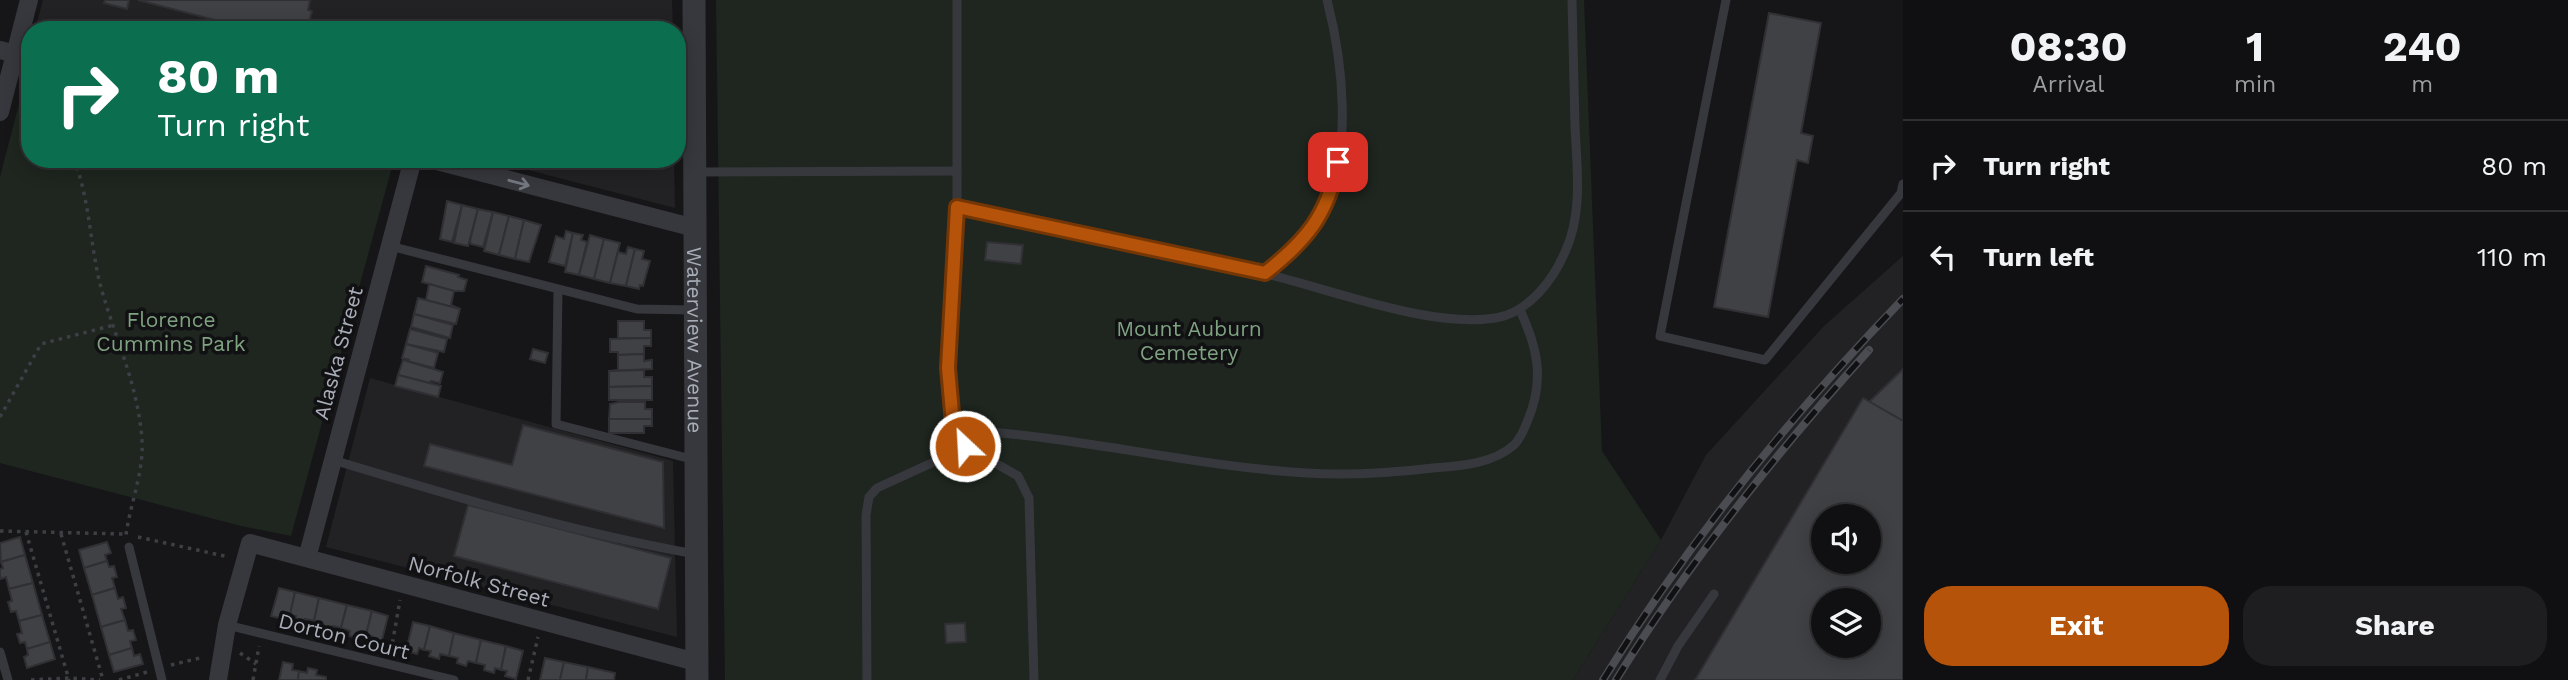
<!DOCTYPE html>
<html lang="en">
<head>
<meta charset="utf-8">
<style>
	body { margin:0; font-family:"Work Sans",sans-serif; background:#1e1e20; color:#f1f3f6; height:100vh; display:flex; flex-direction:column; font-size:26px; white-space:nowrap }
	* { box-sizing:border-box; margin:0 }
	p { font-size:23px; color:#9c9d9f }
	.icon { flex:none; width:38px; height:38px; fill:none; stroke:currentColor; stroke-width:2; stroke-linecap:round; stroke-linejoin:round }
	.map { position:relative; flex:1; overflow:hidden }
	.sheet { display:flex; flex-direction:column; background:#101012; width:665px }
	.sheet>* { flex:none }
	.guide { position:absolute; left:21px; top:21px; width:665px; height:147px; border-radius:28px; box-shadow:0 4px 18px #0003,0 0 0 2px #303032; background:#0b6e4f; color:#fff; overflow:hidden }
	.controls { position:absolute; left:1811px; top:504px; display:grid; gap:14px }
	.controls a { display:grid; place-items:center; width:70px; height:70px; border-radius:50%; background:#101012; box-shadow:0 4px 18px #0003,0 0 0 2px #303032; font-size:35px }
	.pin { position:absolute; display:grid; place-items:center; width:60px; height:60px; color:#fff; margin:-30px; border-radius:14px; box-shadow:0 4px 10px #0006 }
	.me { position:absolute; width:77px; margin:-38px; rotate:335deg; stroke-linejoin:round; filter:drop-shadow(0 0 5px #0008) }
	.turn { display:flex; align-items:center; gap:24px; height:147px; padding:0 21px; font-size:32px }
	.turn .icon { width:91px; height:91px; stroke-width:2.5 }
	.turn b { display:block; font-size:49px; line-height:60px }
	.eta { display:flex; justify-content:space-evenly; align-items:center; height:119px; text-align:center }
	.eta b { font-size:42px; font-weight:700; line-height:49px }
	.button { display:flex; gap:14px; margin-top:auto; padding:14px 21px }
	.button a { flex:1; height:80px; border-radius:28px; background:#b45309; color:#fff; font-size:28px; font-weight:700; line-height:80px; text-align:center }
	.button a+a { background:#1e1e20; color:#f1f3f6 }
	ul { padding:0; list-style:none }
	li { display:flex; align-items:center; gap:21px; height:91px; padding:0 21px; border-top:2px solid #303032 }
	li div { flex:1 }
	li b { display:block; font-size:26px }
	li em { font-style:normal }
	main { display:flex; flex:1; min-height:0 }
	.map>svg:first-child { display:block }
	.built { fill:#222225; fill-rule:evenodd }
	.green { fill:#1e261f }
	.building { fill:#404145; stroke:#303034; stroke-width:2; fill-rule:evenodd }
	.lines { fill:none; stroke-linecap:round; stroke-linejoin:round }
	.path { stroke:#3d3f44; stroke-width:3.5; stroke-dasharray:3.5 5; stroke-linecap:butt }
	.service { stroke:#37383d; stroke-width:9 }
	.minor { stroke:#37383d; stroke-width:18 }
	.tertiary { stroke:#37383d; stroke-width:23 }
	.rail-casing { stroke:#4a4c52; stroke-width:8 }
	.rail { stroke:#111113; stroke-width:5; stroke-dasharray:16; stroke-linecap:butt }
	.oneway { stroke:#757881 }
	.route-casing { stroke:#753606; stroke-width:18 }
	.route { stroke:#b45309; stroke-width:12 }
	.labels { text-anchor:middle; dominant-baseline:central; stroke-width:7; stroke-linejoin:round; paint-order:stroke }
	.park-label { font-size:21px; fill:#7fa381; stroke:#111113 }
	.street-label { font-size:21px; fill:#a8adb8; stroke:#111113 }
</style>
</head>
<body>
<main>
<div class="map">
<svg width="1903" height="680" viewBox="0 0 1903 680">
	<rect width="100%" height="100%" fill="#161618"/>
	<g class="built">
		<path d="M43,0H672L673,30H35Z"/>
		<path d="M486,159H674L675,208Z"/>
		<path d="M1903,256V680H1573L1661,540L1706,455L1824,326ZM1824,516H1869V562H1824ZM1824,600H1869V646H1824Z"/>
		<path d="M370,378L673,461L677,637L326,547Z"/>
	</g>
	<g class="green">
		<path d="M716,0H1584L1602,451L1661,540L1573,680H725Z"/>
		<path d="M28,69H30V159H362L392,167L291,536L241,526L0,463V177Z"/>
	</g>
	<g class="building">
		<path d="M105,0H129L127,9L104,3Z"/>
		<path d="M138,0H310L308,10L312,11L309,23L305,22L303,30H253Z"/>
		<path d="M1769,13L1821,23L1801,133L1813,136L1808,163L1797,160L1768,317L1714,307Z"/>
		<path d="M447,201L462,205L452,242L440,239Z"/>
		<path d="M462,205L478,209L468,246L454,243Z"/>
		<path d="M478,209L493,212L483,247L471,244L470,241Z"/>
		<path d="M493,212L509,216L499,255L484,251Z"/>
		<path d="M509,216L524,220L515,259L499,255Z"/>
		<path d="M524,220L541,225L529,262L515,259Z"/>
		<path d="M566,231L573,233L565,266L549,262L556,236L564,239Z"/>
		<path d="M573,233L583,235L581,240L587,242L579,275L565,272Z"/>
		<path d="M590,235L604,239L594,279L579,275Z"/>
		<path d="M604,239L620,243L610,283L594,279Z"/>
		<path d="M987,242L1023,245L1021,264L985,260Z"/>
		<path d="M628,247L635,249L626,286L610,283L618,252L626,254Z"/>
		<path d="M635,249L644,251L642,259L650,261L643,286L640,285L639,289L626,286Z"/>
		<path d="M426,266L459,275L458,277L467,280L464,291H454L422,282Z"/>
		<path d="M429,284L454,291L451,305L460,309L426,300Z"/>
		<path d="M418,298L460,309L456,324L414,314Z"/>
		<path d="M414,314L453,325L450,338L411,327Z"/>
		<path d="M618,321H644V330H651V338H618Z"/>
		<path d="M410,329L447,339L444,352L406,344Z"/>
		<path d="M651,338V346H644V354L618,355V352H610V339Z"/>
		<path d="M406,344L438,353L434,368L403,360H410L402,358Z"/>
		<path d="M533,349L548,353L545,363L530,359Z"/>
		<path d="M644,354V361L652,360V369L609,371L618,370V355Z"/>
		<path d="M403,360L443,372L440,383L431,381L430,383L398,375Z"/>
		<path d="M1903,369V421L1869,402Z"/>
		<path d="M644,370V377H652V386L609,387V371Z"/>
		<path d="M398,375L441,386L438,397L395,386Z"/>
		<path d="M652,386V400H609V387Z"/>
		<path d="M1863,398L1903,421V680H1695ZM1824,516H1869V562H1824ZM1824,600H1869V646H1824Z"/>
		<path d="M619,402H645V409H652V419H609L610,404Z"/>
		<path d="M609,419H652V426H644V433H609Z"/>
		<path d="M523,425L663,462L664,528L424,466L430,444L512,465Z"/>
		<path d="M468,505L671,558L658,609L454,556Z"/>
		<path d="M20,537L25,555L1,562L0,543Z"/>
		<path d="M107,542L111,553L105,555L107,561L84,568L79,550Z"/>
		<path d="M25,555L33,583L9,589L6,577L1,579L0,576V569L3,568L1,562Z"/>
		<path d="M107,561L109,567L114,566L117,577L112,578L115,588L92,595L84,568Z"/>
		<path d="M33,583L42,615L19,621L16,611L11,612L8,602L12,601L9,589Z"/>
		<path d="M115,588L118,599L123,597L126,608L121,609L125,620L101,627L92,595Z"/>
		<path d="M279,588L295,592L290,615L284,613L283,619L271,616Z"/>
		<path d="M295,592L319,598L314,621L305,619L304,624L295,622L296,616L290,615Z"/>
		<path d="M319,598L347,605L341,628L333,626L331,631L322,629L323,623L314,621Z"/>
		<path d="M347,605L372,611L366,635L360,633L359,638L349,636L350,631L341,628Z"/>
		<path d="M372,611L388,616L381,644L371,641L372,636L366,635Z"/>
		<path d="M42,615L50,642L27,649L25,642L20,643L17,634L22,633L19,621Z"/>
		<path d="M125,620L128,631L133,630L136,640L130,641L132,648L109,655L101,627Z"/>
		<path d="M413,622L430,626L424,650L419,648L417,654L406,651Z"/>
		<path d="M965,623L966,642L946,643L945,624Z"/>
		<path d="M430,626L454,633L449,656L440,654L439,659L429,656L431,651L424,650Z"/>
		<path d="M454,633L481,640L476,663L468,661L466,666L457,663L458,658L449,656Z"/>
		<path d="M481,640L506,646L501,670L495,668L494,673L484,670L485,665L476,663Z"/>
		<path d="M50,642L55,659L27,668L24,657L28,655L27,649Z"/>
		<path d="M506,646L523,651L516,679L505,676L507,671L501,670Z"/>
		<path d="M132,648L134,656L140,654L143,664L114,672L109,655Z"/>
		<path d="M545,658L564,662L560,680H540Z"/>
		<path d="M283,662L293,664L292,670L299,671L298,680H279Z"/>
		<path d="M564,662L588,667L586,680H560Z"/>
		<path d="M588,667L615,673L614,680H586Z"/>
		<path d="M308,668L317,670L316,675L326,677V680H298L299,671L307,673Z"/>
	</g>
	<g class="lines">
		<g class="path">
			<path d="M74,159C89,198 90,240 99,280C113,334 138,383 142,440C144,472 130,504 126,535"/>
			<path d="M0,417L41,344L114,325"/>
			<path d="M0,531L123,534"/>
			<path d="M26,532L69,680"/>
			<path d="M61,534L103,680"/>
			<path d="M138,537L229,557"/>
			<path d="M391,651L400,600"/>
			<path d="M240,653L256,664"/>
			<path d="M171,665L204,657"/>
			<path d="M31,680L69,678L100,680"/>
			<path d="M119,680L147,672"/>
			<path d="M253,680L259,646"/>
			<path d="M528,680L538,637"/>
		</g>
		<g class="service">
			<path d="M1726,0L1660,336L1765,360L1901,193L1903,184"/>
			<path d="M697,172L957,171"/>
			<path d="M957,207C1059,229 1161,250 1262,273C1328,288 1435,331 1500,317C1530,310 1553,280 1565,252C1583,214 1577,168 1575,127C1574,85 1573,42 1572,0"/>
			<path d="M390,246L637,309L693,310"/>
			<path d="M1265,273C1287,256 1310,237 1323,211C1353,152 1343,62 1327,0"/>
			<path d="M558,290L556,424L695,460"/>
			<path d="M953,428C986,432 1020,434 1053,439C1137,450 1221,468 1306,473C1349,476 1391,473 1433,468C1459,466 1493,464 1514,445C1520,439 1524,430 1527,422C1545,381 1538,349 1520,310"/>
			<path d="M953,435L965,446L1018,476L1029,498L1034,680"/>
			<path d="M333,460C452,496 572,532 695,554"/>
			<path d="M129,547L162,680"/>
			<path d="M227,625L454,680"/>
			<path d="M0,652L8,680"/>
			<path d="M867,680L866,515L869,497L877,488L936,461L943,454L953,435L948,368L957,207V0"/>
			<path d="M1660,680L1678,646L1714,594"/>
		</g>
		<g class="minor">
			<path d="M0,50L30,58"/>
			<path d="M0,112L29,0"/>
			<path d="M429,159L695,228"/>
			<path d="M307,558L413,159"/>
			<path d="M218,680L227,625L250,543L696,662"/>
		</g>
		<path class="tertiary" id="s1" d="M694,0L697,680"/>
		<g class="rail-casing">
			<g id="rail">
				<path d="M1603,680C1688,542 1790,416 1903,299"/>
				<path d="M1616,680C1689,562 1776,453 1869,350"/>
			</g>
		</g>
		<use href="#rail" class="rail"/>
	</g>
	<defs><path id="oneway-shaft" d="M-6 0H5M1.5-3L5.5 0L1.5 3" fill="none" stroke-width="1.6" stroke-linecap="round" stroke-linejoin="round" transform="scale(1.75)"/></defs>
	<use class="oneway" href="#oneway-shaft" transform="translate(519 183) rotate(15)"/>
	<g class="lines">
		<g class="route-casing">
			<path id="route" d="M965,446L954,435L948,368L957,207L1265,273C1306,241 1328,215 1338,162"/>
		</g>
		<use href="#route" class="route"/>
	</g>
	<g class="labels">
		<g class="park-label">
			<text x="171" y="319">Florence<tspan x="171" dy="24">Cummins Park</tspan></text>
			<text x="1189" y="328">Mount Auburn<tspan x="1189" dy="24">Cemetery</tspan></text>
		</g>
		<g class="street-label">
			<text stroke="none"><textPath href="#s1" startOffset="340">Waterview Avenue</textPath></text>
			<text transform="translate(338 353) rotate(-75)">Alaska Street</text>
			<text transform="translate(479 581) rotate(15)">Norfolk Street</text>
			<text transform="translate(344 636) rotate(14)">Dorton Court</text>
		</g>
	</g>
</svg>
<div class="controls">
<a><svg class="icon" aria-label="sound" viewBox="0 0 24 24"><path d="M4 9h4l5-4v14l-5-4H4zM17 9q2 3 0 6"/></svg></a>
<a><svg class="icon" aria-label="layers" viewBox="0 0 24 24"><path d="M12 4l9 5-9 5-9-5zM3 14l9 5 9-5"/></svg></a>
</div>
<div class="pin" style="left:1338px;top:162px;background:#d93025"><svg class="icon" aria-label="arrive" viewBox="0 0 24 24"><path d="M6 21V4h12l-3 4 3 4H6"/></svg></div>
<svg class="me" style="left:965px;top:446px" viewBox="-20 -20 40 40"><circle r="17" fill="#b45309" stroke="#fff" stroke-width="3"/><path d="M0-11L8 9 0 5-8 9z" fill="#fff"/></svg>
<div class="guide">
<div class="turn"><svg class="icon" aria-label="right" viewBox="0 0 24 24"><path d="M7 20v-9h11M14 6l5 5-5 5"/></svg><div><b>80 m</b>Turn right</div></div>
</div>
</div>
<section class="sheet">
<div class="eta">
<div><b>08:30</b><p>Arrival</p></div>
<div><b>1</b><p>min</p></div>
<div><b>240</b><p>m</p></div>
</div>
<ul>
<li><svg class="icon" aria-label="right" viewBox="0 0 24 24"><path d="M7 20v-9h11M14 6l5 5-5 5"/></svg><div><b>Turn right</b></div><em>80 m</em></li>
<li><svg class="icon" aria-label="left" viewBox="0 0 24 24"><path d="M17 20v-9H6M10 6l-5 5 5 5"/></svg><div><b>Turn left</b></div><em>110 m</em></li>
</ul>
<div class="button"><a>Exit</a><a>Share</a></div>
</section>
</main>
</body>
</html>
